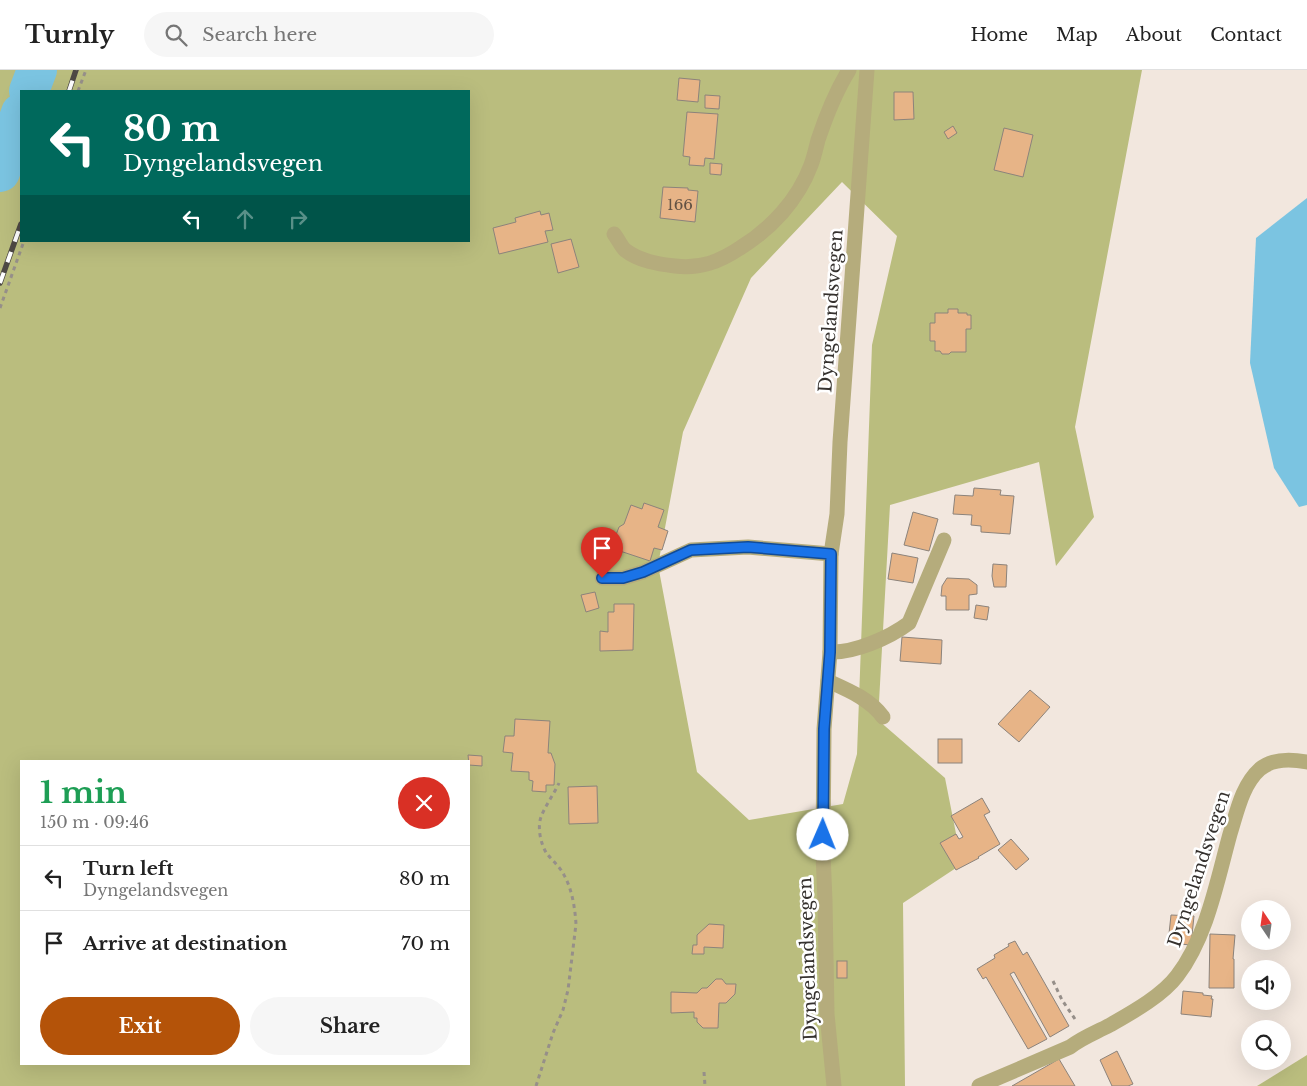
<!DOCTYPE html>
<html lang="en">
<head>
<meta charset="utf-8">
<style>
	body { margin:0; font-family:"Libre Baskerville",serif; background:#f6f6f6; color:#222; height:100vh; display:flex; flex-direction:column; font-size:19px; white-space:nowrap }
	* { box-sizing:border-box; margin:0 }
	p { font-size:16px; color:#767676 }
	.icon { flex:none; width:28px; height:28px; fill:none; stroke:currentColor; stroke-width:2; stroke-linecap:round; stroke-linejoin:round }
	.map { position:relative; flex:1; overflow:hidden }
	.drawer { position:absolute; left:20px; top:690px; width:450px; height:305px; display:flex; flex-direction:column; background:#fff; border-radius:0px; box-shadow:0 5px 20px #0002 }
	.drawer>* { flex:none }
	.banner { position:absolute; left:20px; top:20px; width:450px; height:152px; border-radius:0px; box-shadow:0 5px 20px #0002; background:#00695c; color:#fff; overflow:hidden }
	.needle { width:32px; rotate:347deg }
	.controls { position:absolute; left:1241px; top:830px; display:grid; gap:10px }
	.controls a { display:grid; place-items:center; width:50px; height:50px; border-radius:50%; background:#fff; box-shadow:0 5px 20px #0002; font-size:25px }
	.pin { position:absolute; display:grid; place-items:center; width:42px; height:42px; color:#fff; margin:-51px -21px; border-radius:50% 50% 50% 0; rotate:-45deg; box-shadow:0 0 5px #0007 }
	.pin .icon { rotate:45deg }
	.me { position:absolute; width:55px; margin:-28px; rotate:1deg; stroke-linejoin:round; filter:drop-shadow(0 0 4px #0008) }
	.turn { display:flex; align-items:center; gap:18px; height:105px; padding:0 20px; font-size:22px }
	.turn .icon { width:65px; height:65px; stroke-width:2.5 }
	.turn b { display:block; font-size:35px; line-height:42px }
	.lanes { display:flex; align-items:center; height:48px; padding:0 20px; background:#0003; justify-content:center; gap:25px; direction:ltr }
	.lanes .off { opacity:.35 }
	.round { display:grid; place-items:center; flex:none; width:52px; height:52px; border-radius:26px; background:#f6f6f6 }
	.overview { display:flex; align-items:center; justify-content:space-between; height:85px; padding:0 20px }
	h1 { font-size:30px; font-weight:700; line-height:38px; color:#1e9e55 }
	.cta { display:flex; gap:10px; margin-top:auto; padding:10px 20px }
	.cta a { flex:1; height:58px; border-radius:30px; background:#b45309; color:#fff; font-size:20px; font-weight:700; line-height:58px; text-align:center }
	.cta a+a { background:#f6f6f6; color:#222 }
	ul { padding:0; list-style:none }
	li { display:flex; align-items:center; gap:15px; height:65px; padding:0 20px; border-top:1px solid #e0e0e0 }
	li div { flex:1 }
	li b { display:block; font-size:19px }
	li em { font-style:normal }
	header { display:flex; align-items:center; gap:30px; box-sizing:border-box; height:70px; padding:0 25px; background:#fff; border-bottom:1px solid #e0e0e0 }
	header strong { font-size:24px }
	nav { display:flex; gap:28px; margin-inline-start:auto; font-size:18px }
	.search { width:350px; height:45px; background:#f6f6f6; display:flex; align-items:center; gap:12px; box-sizing:border-box; padding:0 18px; border-radius:28px; color:#767676; font-size:19px }
	.map>svg:first-child { display:block }
	.forest { fill:#babd7e; fill-rule:evenodd }
	.water { fill:#7bc4e1 }
	.lines { fill:none; stroke-linecap:round; stroke-linejoin:round }
	.river { stroke:#7bc4e1; stroke-width:40 }
	.building { fill:#e7b487; stroke:#8c837b }
	.path { stroke:#968f89; stroke-width:3; stroke-dasharray:4 4; stroke-linecap:butt }
	.minor { stroke:#b5ac7c; stroke-width:15 }
	.rail-casing { stroke:#4d4844; stroke-width:5.5 }
	.rail { stroke:#fff; stroke-width:4; stroke-dasharray:11; stroke-linecap:butt }
	.route-casing { stroke:#114b97; stroke-width:12 }
	.route { stroke:#1a73e8; stroke-width:9 }
	.labels { text-anchor:middle; dominant-baseline:central; stroke-width:5; stroke-linejoin:round; paint-order:stroke }
	.number-label { font-size:15px; fill:#625244 }
	.street-label { font-size:18px; fill:#35312e; stroke:#fff }
</style>
</head>
<body>
<header>
<strong>Turnly</strong>
<div class="search"><svg class="icon" aria-label="search" viewBox="0 0 24 24"><circle cx="10" cy="10" r="6"/><path d="M15 15l6 6"/></svg>Search here</div>
<nav><a>Home</a><a>Map</a><a>About</a><a>Contact</a></nav>
</header>
<div class="map">
<svg width="1307" height="1016" viewBox="0 0 1307 1016">
	<rect width="100%" height="100%" fill="#f2e7de"/>
	<g class="forest">
		<path d="M0,0H1142L1075,357L1094,447L1056,496L1039,392L890,435L878,650L945,708L962,794L903,833L905,1016H0ZM21,21H469V171H21ZM842,112L897,166L872,275L857,684L843,734L749,750L697,702L658,495L683,362L751,208ZM21,691H469V994H21Z"/>
		<path d="M1307,985V1016H1257Z"/>
	</g>
	<path class="water" d="M1307,128V435L1299,437L1274,398L1250,293L1256,168Z"/>
	<g class="lines">
		<g class="river">
			<path d="M29,21L37,0"/>
			<path d="M0,102L21,43"/>
		</g>
	</g>
	<g class="building">
		<path d="M679,8L700,10L698,32L677,30Z"/>
		<path d="M894,22H913L914,49L894,50Z"/>
		<path d="M705,25L720,26L719,39L705,38Z"/>
		<path d="M687,42L718,44L714,89L705,88L704,96L689,95L690,87L683,86Z"/>
		<path d="M953,56L957,63L948,69L944,62Z"/>
		<path d="M1004,58L1033,65L1023,107L994,100Z"/>
		<path d="M710,93L722,94L721,105L710,104Z"/>
		<path d="M663,117L688,118V120L698,121L695,152L660,148Z"/>
		<path d="M540,141L541,145L549,143L553,160L545,161L548,172L499,184L493,158L516,152L515,148Z"/>
		<path d="M571,169L579,197L558,203L551,174Z"/>
		<path d="M948,239H958V243H967V245H971V259H966V282H951L949,284H942L940,281H935V271H930V253H935V243H948Z"/>
		<path d="M974,418L1001,420L1000,425L1014,426L1010,464L981,462V456L971,455L972,445L953,444L955,425L973,426Z"/>
		<path d="M644,433L664,440L658,457L668,461L662,480L654,478L650,491L611,478L619,457L624,454L631,435L642,439Z"/>
		<path d="M913,442L938,449L929,481L904,475Z"/>
		<path d="M892,483L918,488L913,513L888,509Z"/>
		<path d="M993,494L1007,495L1006,517H994L992,506Z"/>
		<path d="M947,508L969,509L977,515V524L969,525V540H946V526H941L942,516Z"/>
		<path d="M595,522L599,538L586,542L581,525Z"/>
		<path d="M614,534H634L633,580L600,581V561L608,562V542H614Z"/>
		<path d="M976,535L989,537L987,550L974,548Z"/>
		<path d="M902,567L942,570L941,594L900,591Z"/>
		<path d="M1030,620L1050,637L1019,672L998,654Z"/>
		<path d="M515,649L550,651L548,683H551L555,694L554,715H546V722L532,721L533,711L529,710V702L511,701L513,683L503,682L505,666H514Z"/>
		<rect x="938" y="669" width="24" height="24"/>
		<path d="M468,685L482,686V696L469,695Z"/>
		<path d="M597,716L598,753L569,754L568,717Z"/>
		<path d="M982,728L990,742L984,745L1000,774L978,787L979,788L956,800L940,773L956,764L959,769L963,767L951,746Z"/>
		<path d="M1011,769L1029,789L1016,800L998,780Z"/>
		<path d="M1171,845L1194,846L1191,875L1168,873Z"/>
		<path d="M709,854L724,855L723,878L704,877V884H692L693,875H697V865Z"/>
		<path d="M1210,864L1235,865L1233,889H1234V918H1209Z"/>
		<path d="M1015,871L1023,885L1027,882L1069,956L1050,967L1014,902L1010,904L1047,969L1028,979L986,907L983,909L977,899L995,888L994,885L1009,876L1008,874Z"/>
		<rect x="837" y="891" width="10" height="17"/>
		<path d="M716,909H722L726,914H736L735,924L726,933H719L718,958H703L697,952V948H694V942L671,943V922L697,923L702,918H707Z"/>
		<path d="M1183,921L1203,923V925L1212,926L1211,929H1213L1211,947L1181,944Z"/>
		<path d="M1117,981L1133,1014L1128,1016H1112L1100,990Z"/>
		<path d="M1059,989L1075,1016H1012Z"/>
	</g>
	<g class="lines">
		<g class="path">
			<path d="M78,21L86,0"/>
			<path d="M0,238L24,171"/>
			<path d="M1053,911L1062,930L1077,952"/>
			<path d="M704,1002L705,1016"/>
			<path d="M536,1016L553,963L563,940L568,920L576,854C575,838 572,819 564,805C560,797 553,791 547,784C541,775 537,758 541,747C545,736 554,724 559,713"/>
		</g>
		<g class="minor">
			<path d="M614,164C618,169 621,176 625,180C639,191 658,194 675,196C700,199 719,192 740,178C771,159 798,130 811,95C814,87 816,78 818,70C826,46 836,21 849,0"/>
			<path d="M602,508H623L643,502L691,480L748,477L831,484"/>
			<path d="M830,582C854,583 889,568 909,553L944,470"/>
			<path d="M828,611C848,620 870,629 883,647"/>
			<path d="M834,1016L827,944L825,831L823,783L824,659L830,582L831,484L837,444L840,372L867,0"/>
			<path d="M979,1016L1070,977C1083,967 1095,963 1110,955C1131,943 1162,926 1177,906C1207,867 1217,811 1230,764C1237,742 1242,715 1260,699C1273,688 1291,689 1307,692"/>
		</g>
		<g class="rail-casing">
			<g id="rail">
				<path d="M69,21L76,0"/>
				<path d="M0,213L21,154"/>
			</g>
		</g>
		<use href="#rail" class="rail"/>
	</g>
	<g class="lines">
		<g class="route-casing">
			<path id="route" d="M602,508H623L643,502L691,480L748,477L831,484L830,582L824,659L823,765"/>
		</g>
		<use href="#route" class="route"/>
	</g>
	<g class="labels">
		<g class="number-label">
			<text x="680" y="134">166</text>
		</g>
		<g class="street-label">
			<text transform="translate(831 241) rotate(-86)">Dyngelandsvegen</text>
			<text transform="translate(1199 799) rotate(-72)">Dyngelandsvegen</text>
			<text transform="translate(808 889) rotate(-92)">Dyngelandsvegen</text>
		</g>
	</g>
</svg>
<div class="controls">
<a><svg class="needle" viewBox="-14 -14 28 28"><path d="M0-13l5 13h-10z" fill="#e53935"/><path d="M0 13l5-13h-10z" fill="#767676"/></svg></a>
<a><svg class="icon" aria-label="sound" viewBox="0 0 24 24"><path d="M4 9h4l5-4v14l-5-4H4zM17 9q2 3 0 6"/></svg></a>
<a><svg class="icon" aria-label="search" viewBox="0 0 24 24"><circle cx="10" cy="10" r="6"/><path d="M15 15l6 6"/></svg></a>
</div>
<div class="pin" style="left:602px;top:508px;background:#d93025"><svg class="icon" aria-label="arrive" viewBox="0 0 24 24"><path d="M6 21V4h12l-3 4 3 4H6"/></svg></div>
<svg class="me" style="left:823px;top:765px" viewBox="-20 -20 40 40"><circle r="19" fill="#fff"/><path d="M0-13L10 11 0 6-10 11z" fill="#1a73e8"/></svg>
<div class="banner">
<div class="turn"><svg class="icon" aria-label="left" viewBox="0 0 24 24"><path d="M17 20v-9H6M10 6l-5 5 5 5"/></svg><div><b>80 m</b>Dyngelandsvegen</div></div>
<div class="lanes"><svg class="icon" aria-label="left" viewBox="0 0 24 24"><path d="M17 20v-9H6M10 6l-5 5 5 5"/></svg><svg class="icon off" aria-label="ahead" viewBox="0 0 24 24"><path d="M12 20V5M6 11l6-6 6 6"/></svg><svg class="icon off" aria-label="right" viewBox="0 0 24 24"><path d="M7 20v-9h11M14 6l5 5-5 5"/></svg></div>
</div>
<section class="drawer">
<div class="overview"><div><h1>1 min</h1><p>150 m · 09:46</p></div><a class="round" style="background:#d93025;color:#fff"><svg class="icon" aria-label="close" viewBox="0 0 24 24"><path d="M6 6l12 12M18 6L6 18"/></svg></a></div>
<ul>
<li><svg class="icon" aria-label="left" viewBox="0 0 24 24"><path d="M17 20v-9H6M10 6l-5 5 5 5"/></svg><div><b>Turn left</b><p>Dyngelandsvegen</p></div><em>80 m</em></li>
<li><svg class="icon" aria-label="arrive" viewBox="0 0 24 24"><path d="M6 21V4h12l-3 4 3 4H6"/></svg><div><b>Arrive at destination</b></div><em>70 m</em></li>
</ul>
<div class="cta"><a>Exit</a><a>Share</a></div>
</section>
</div>
</body>
</html>
